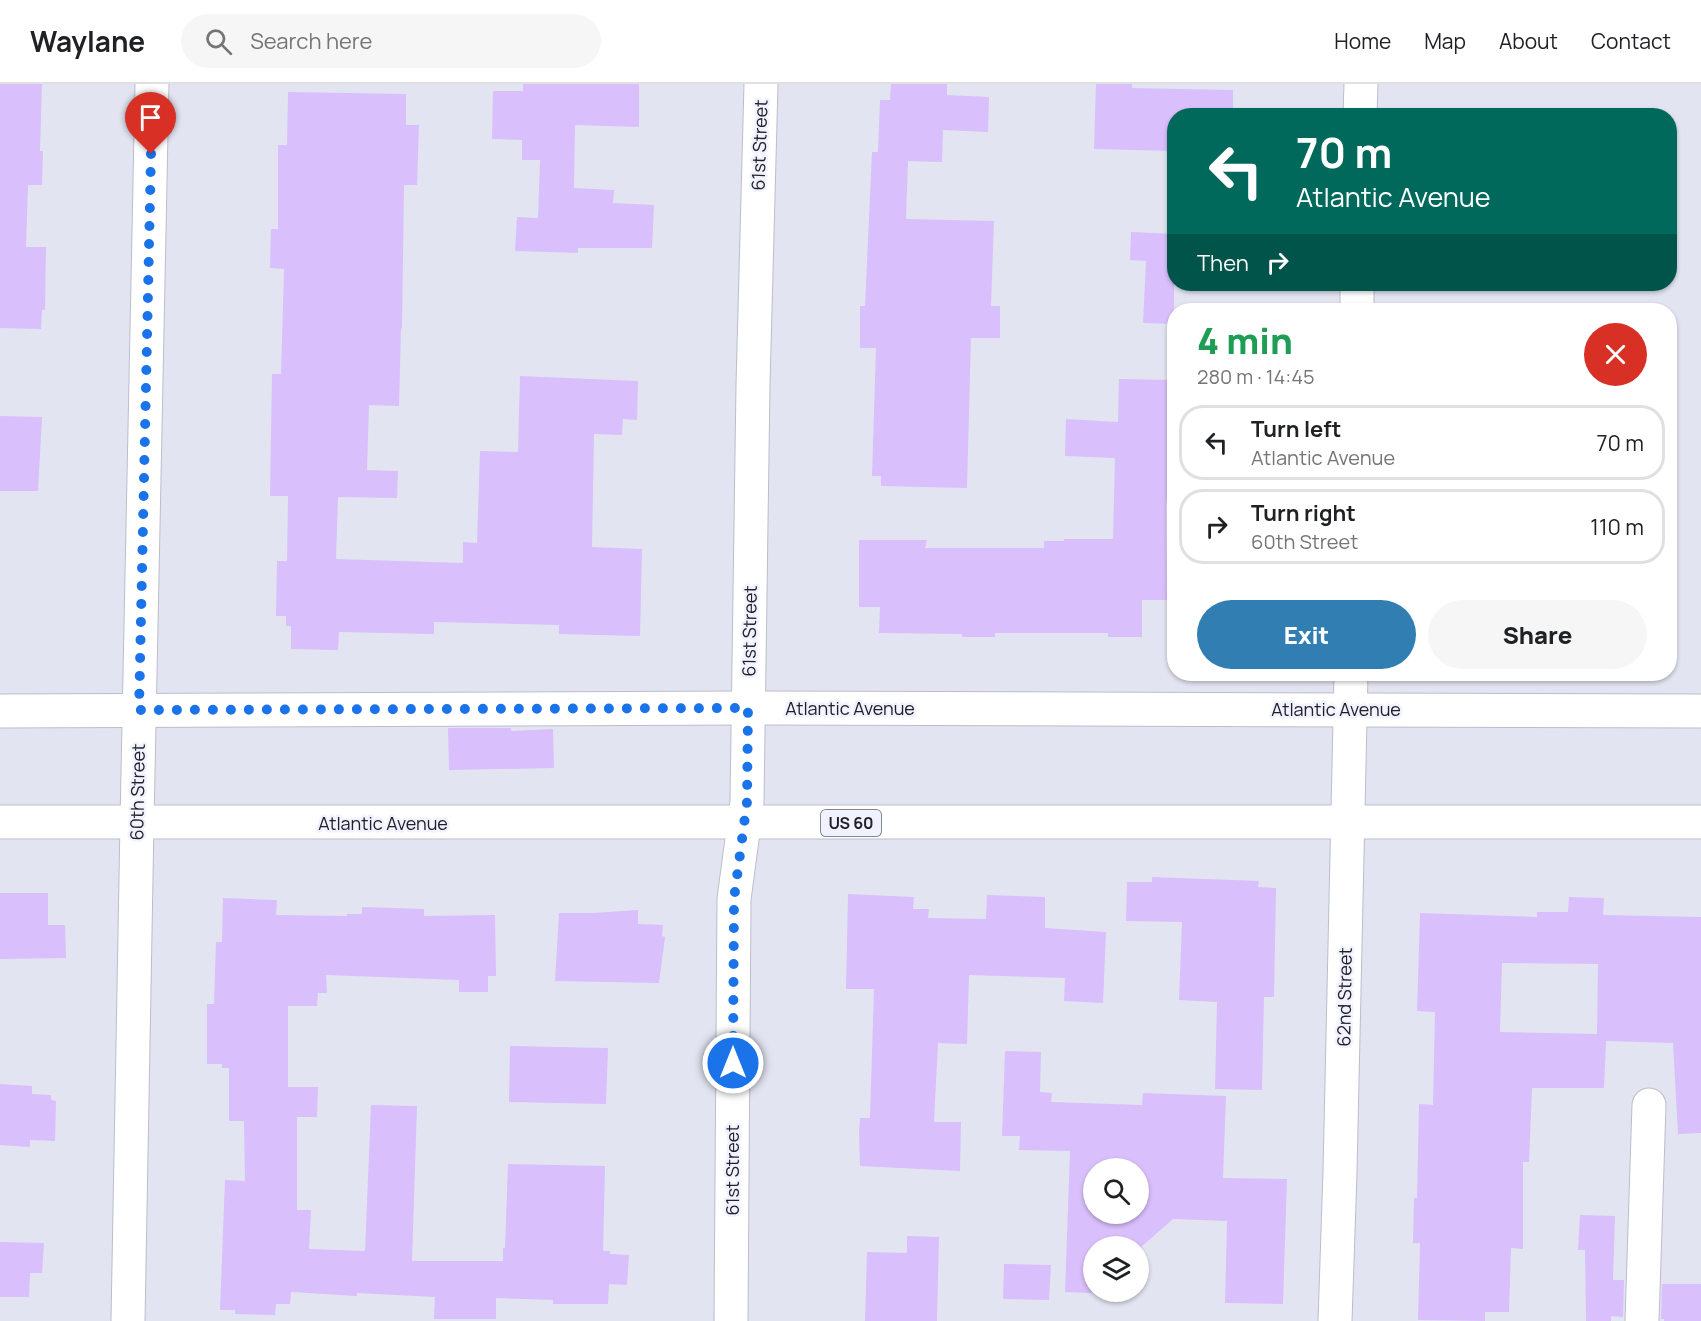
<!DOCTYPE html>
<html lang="en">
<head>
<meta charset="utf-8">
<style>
	body { margin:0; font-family:Manrope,sans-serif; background:#f6f6f6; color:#202124; height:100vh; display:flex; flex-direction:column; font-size:22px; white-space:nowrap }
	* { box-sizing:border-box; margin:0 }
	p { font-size:20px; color:#757577 }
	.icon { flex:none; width:33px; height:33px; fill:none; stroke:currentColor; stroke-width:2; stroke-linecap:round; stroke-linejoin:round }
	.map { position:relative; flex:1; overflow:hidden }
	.details { position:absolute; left:1167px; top:219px; width:510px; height:378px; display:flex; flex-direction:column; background:#fff; border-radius:24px; box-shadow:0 2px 4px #0004 }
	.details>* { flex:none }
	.banner { position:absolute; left:1167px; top:24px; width:510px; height:183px; border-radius:24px; box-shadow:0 2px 4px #0004; background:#00695c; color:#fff; overflow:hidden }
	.buttons { position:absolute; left:1083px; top:1074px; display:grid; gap:12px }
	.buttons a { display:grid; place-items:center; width:66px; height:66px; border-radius:50%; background:#fff; box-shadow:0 2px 4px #0004; font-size:30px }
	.pin { position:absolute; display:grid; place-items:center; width:51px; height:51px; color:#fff; margin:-62px -26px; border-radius:50% 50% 50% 0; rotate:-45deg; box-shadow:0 0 6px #0007 }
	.pin .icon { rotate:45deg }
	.me { position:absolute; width:66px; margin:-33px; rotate:0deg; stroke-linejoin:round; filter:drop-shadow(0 0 4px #0008) }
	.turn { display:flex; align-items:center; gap:21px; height:126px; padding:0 30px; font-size:27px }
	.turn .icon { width:78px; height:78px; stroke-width:2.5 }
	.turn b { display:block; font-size:42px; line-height:51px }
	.then { display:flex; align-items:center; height:57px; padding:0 30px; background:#0003; gap:12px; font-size:22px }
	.round { display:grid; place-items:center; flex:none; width:63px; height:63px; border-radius:32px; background:#f6f6f6 }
	.summary { display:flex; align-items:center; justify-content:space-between; height:102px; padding:0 30px }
	h1 { font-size:36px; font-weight:800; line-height:45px; color:#1e9e55 }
	.button { display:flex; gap:12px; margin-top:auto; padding:12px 30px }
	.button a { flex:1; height:69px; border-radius:36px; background:#317fb2; color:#fff; font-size:24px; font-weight:800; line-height:69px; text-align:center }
	.button a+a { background:#f6f6f6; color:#202124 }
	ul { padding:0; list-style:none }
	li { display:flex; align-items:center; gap:18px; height:75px; margin:0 12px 9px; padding:0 18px; border:3px solid #e0e0e0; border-radius:24px }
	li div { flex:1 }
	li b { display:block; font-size:22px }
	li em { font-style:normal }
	header { display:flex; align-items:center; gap:36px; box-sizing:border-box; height:84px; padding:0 30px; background:#fff; border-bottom:2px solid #e0e0e0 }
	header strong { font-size:28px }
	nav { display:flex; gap:33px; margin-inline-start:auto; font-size:21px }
	.search { width:420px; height:54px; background:#f6f6f6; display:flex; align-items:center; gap:15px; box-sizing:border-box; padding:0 21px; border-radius:33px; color:#757577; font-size:22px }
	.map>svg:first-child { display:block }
	.building { fill:#d9bffb; fill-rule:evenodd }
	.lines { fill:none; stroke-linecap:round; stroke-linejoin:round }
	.minor-casing { stroke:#bbbeca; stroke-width:35 }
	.highway-casing { stroke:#bbbeca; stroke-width:35 }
	.minor { stroke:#fff; stroke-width:33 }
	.highway { stroke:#fff; stroke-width:33 }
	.route { stroke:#1a73e8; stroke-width:10; stroke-dasharray:0 18 }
	.labels { text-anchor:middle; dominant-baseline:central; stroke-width:5; stroke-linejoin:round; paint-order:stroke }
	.shield { fill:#f0f2ff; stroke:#5e6067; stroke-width:1.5 }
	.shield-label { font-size:16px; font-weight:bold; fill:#202126 }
	.street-label { font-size:18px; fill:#202126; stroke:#f0f2ff }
</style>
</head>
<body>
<header>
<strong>Waylane</strong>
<div class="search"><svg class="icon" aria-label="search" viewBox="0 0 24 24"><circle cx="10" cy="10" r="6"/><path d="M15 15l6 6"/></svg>Search here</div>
<nav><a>Home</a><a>Map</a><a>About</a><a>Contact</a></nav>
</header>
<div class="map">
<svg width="1701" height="1237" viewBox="0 0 1701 1237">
	<rect width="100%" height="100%" fill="#e2e5f1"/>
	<g class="building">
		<path d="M0,0H42L40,67H43L42,101H28L26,163H46L45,226H42L41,245L0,244Z"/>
		<path d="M523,0H639V43L575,41L574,104L614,106L613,119L654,121L652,164H578V169L515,167L517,133L538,134L540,76H522V56L492,55L493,7H523Z"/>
		<path d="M891,0H947V11L989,13L988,48L943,46L942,78L908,77L906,135L994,137L991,222H1000V254H971L967,404L881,402V392H872L876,264H860V222H865L872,68H878L880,16H890Z"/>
		<path d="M1096,0H1132V4L1233,6V32H1174V67L1094,65Z"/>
		<path d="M288,8L406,10V41H419L417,101H404L402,245L401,244L399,322L369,321L367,386L398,387L397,414L338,413L336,475L463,479V458L477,459L480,367L518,368L520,292L638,297L637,336L623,335L622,351L594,350L592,463L642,465L640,552L559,550V541L434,538V550L339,548L338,566L291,565V542H286V532H276L277,477H287L288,412H270L272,290H281L284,185L270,184L271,145H278V61H287Z"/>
		<path d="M1131,148L1174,150V240L1143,239L1146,177L1130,176Z"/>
		<path d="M1119,295L1174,296V418H1166L1167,516H1142V553H1108V549H995V553H962V550L879,549L880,523H859V456H927L925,464H1044V457H1064V455H1113L1115,374L1065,372L1066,335L1118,338Z"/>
		<path d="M0,332L42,333L38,407H0Z"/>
		<path d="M448,644H511V647L553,645L554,684L449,686Z"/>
		<path d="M1152,793L1259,797L1258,803L1276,804L1274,913H1264L1262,1006L1215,1005L1217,918L1179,916L1182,838L1126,837L1127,798H1152Z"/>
		<path d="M0,809H48V841H65L66,874L0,875Z"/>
		<path d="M848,810L914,813L913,825H929L928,834L986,835L987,811L1045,813V844L1106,848L1103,919L1064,917L1065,894L969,891L967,960L938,959L934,1038H961L960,1087L860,1082L859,1049L860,1034H870L874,905H846Z"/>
		<path d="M1569,813L1604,814L1603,831L1701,833V1049L1678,1050L1673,959L1606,957L1604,1004H1532L1529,1078H1523V1165L1511,1164L1509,1228H1485V1237L1418,1236L1420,1159H1413L1414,1114H1417L1419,1020L1433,1021L1435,928L1417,927L1420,829L1537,833V828H1568ZM1502,879L1598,880L1597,950L1500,948Z"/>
		<path d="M223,814L277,816L276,831L347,832V830H362V823L424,825V832L495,831L496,892H488V908H459V896L326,891L327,909H318L317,922H288V1003H318L317,1033H297V1126H311L309,1165L365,1167L371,1021L417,1022L412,1177H503V1164H505L508,1080L605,1082L603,1167H610V1170L629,1171L627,1201L609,1200L608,1220H553V1216L496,1214V1235H434L435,1213L357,1209V1212L291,1208L290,1220H276L275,1231L235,1230V1226H220L225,1096L245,1097L244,1037H229V984H222V980H207V920H214L216,858H222Z"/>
		<path d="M638,826V840L663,841L662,852L665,853L659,899L555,897L559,829H593Z"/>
		<path d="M510,962L608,964L606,1020L509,1018Z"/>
		<path d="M1005,967L1041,968L1040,1008L1052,1009L1051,1018L1142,1021L1143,1009L1226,1012L1223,1094L1287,1095L1283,1220L1225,1219L1227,1137L1173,1135L1141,1163L1140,1203L1138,1202V1162H1094V1208H1136V1211L1065,1208L1070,1067L1019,1066L1020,1052H1002ZM1094,1084H1138V1130H1094Z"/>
		<path d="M0,1000L32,1002V1010L51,1011V1016L56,1017L55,1057L30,1056V1063L0,1061Z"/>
		<path d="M1580,1131L1615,1132L1613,1196H1624L1623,1233L1611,1232V1237H1586L1585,1166H1578Z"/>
		<path d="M907,1152L939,1153L937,1237H865L867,1168L907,1169Z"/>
		<path d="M0,1158L44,1159L42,1189H30L29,1213H0Z"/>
		<path d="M1004,1180L1051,1181L1049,1216L1003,1215Z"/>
		<path d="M1662,1200H1701V1237H1664V1235H1661Z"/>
	</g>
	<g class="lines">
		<g class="minor-casing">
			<g id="minor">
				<path d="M1360,32L1361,0"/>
				<path d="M1357,226V200"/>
				<path d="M0,627L748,624L1701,627"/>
				<path d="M128,1237L137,738L152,0"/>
				<path d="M731,1237L734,815L747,718L753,301L761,0"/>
				<path d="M1335,1237L1340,1088L1351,590"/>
				<path d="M1642,1237L1649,1021"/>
			</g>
		</g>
		<g class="highway-casing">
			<path id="highway" d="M0,738H1701"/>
		</g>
		<use href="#minor" class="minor"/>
		<use href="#highway" class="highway"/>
	</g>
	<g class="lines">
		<path class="route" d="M151,70L139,626L748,624L747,718L734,815L733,979"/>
	</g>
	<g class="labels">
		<rect class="shield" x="821" y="726" width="60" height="26" rx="4.5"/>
		<g class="shield-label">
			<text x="851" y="739">US 60</text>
		</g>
		<g class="street-label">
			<text transform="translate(759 61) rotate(-88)">61st Street</text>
			<text transform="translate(749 547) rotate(-89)">61st Street</text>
			<text x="850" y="624">Atlantic Avenue</text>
			<text x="1336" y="625">Atlantic Avenue</text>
			<text transform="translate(137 708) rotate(-89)">60th Street</text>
			<text x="383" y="739">Atlantic Avenue</text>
			<text transform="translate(1344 913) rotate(-89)">62nd Street</text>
			<text transform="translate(732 1086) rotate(-90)">61st Street</text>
		</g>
	</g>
</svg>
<div class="buttons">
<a><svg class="icon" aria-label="search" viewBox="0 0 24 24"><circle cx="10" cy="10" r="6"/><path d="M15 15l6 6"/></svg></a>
<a><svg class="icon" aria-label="layers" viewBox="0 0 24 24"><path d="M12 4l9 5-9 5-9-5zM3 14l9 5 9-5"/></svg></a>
</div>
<div class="pin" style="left:151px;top:70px;background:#d93025"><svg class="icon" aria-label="arrive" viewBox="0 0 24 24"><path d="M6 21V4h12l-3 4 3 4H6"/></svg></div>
<svg class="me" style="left:733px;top:979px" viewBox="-20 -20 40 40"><circle r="17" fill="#1a73e8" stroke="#fff" stroke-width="3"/><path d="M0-11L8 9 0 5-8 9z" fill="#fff"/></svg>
<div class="banner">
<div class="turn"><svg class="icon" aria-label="left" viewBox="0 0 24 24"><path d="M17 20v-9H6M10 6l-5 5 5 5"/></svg><div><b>70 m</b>Atlantic Avenue</div></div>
<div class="then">Then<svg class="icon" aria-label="right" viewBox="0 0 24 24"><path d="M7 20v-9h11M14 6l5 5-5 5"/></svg></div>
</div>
<section class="details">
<div class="summary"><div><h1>4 min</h1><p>280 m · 14:45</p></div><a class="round" style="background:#d93025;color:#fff"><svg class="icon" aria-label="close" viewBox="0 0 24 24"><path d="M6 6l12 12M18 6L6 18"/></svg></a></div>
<ul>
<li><svg class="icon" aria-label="left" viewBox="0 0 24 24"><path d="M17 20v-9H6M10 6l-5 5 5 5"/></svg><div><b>Turn left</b><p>Atlantic Avenue</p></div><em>70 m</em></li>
<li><svg class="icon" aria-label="right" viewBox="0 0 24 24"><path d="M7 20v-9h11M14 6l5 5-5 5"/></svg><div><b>Turn right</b><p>60th Street</p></div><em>110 m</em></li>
</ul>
<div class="button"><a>Exit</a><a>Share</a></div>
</section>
</div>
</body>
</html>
